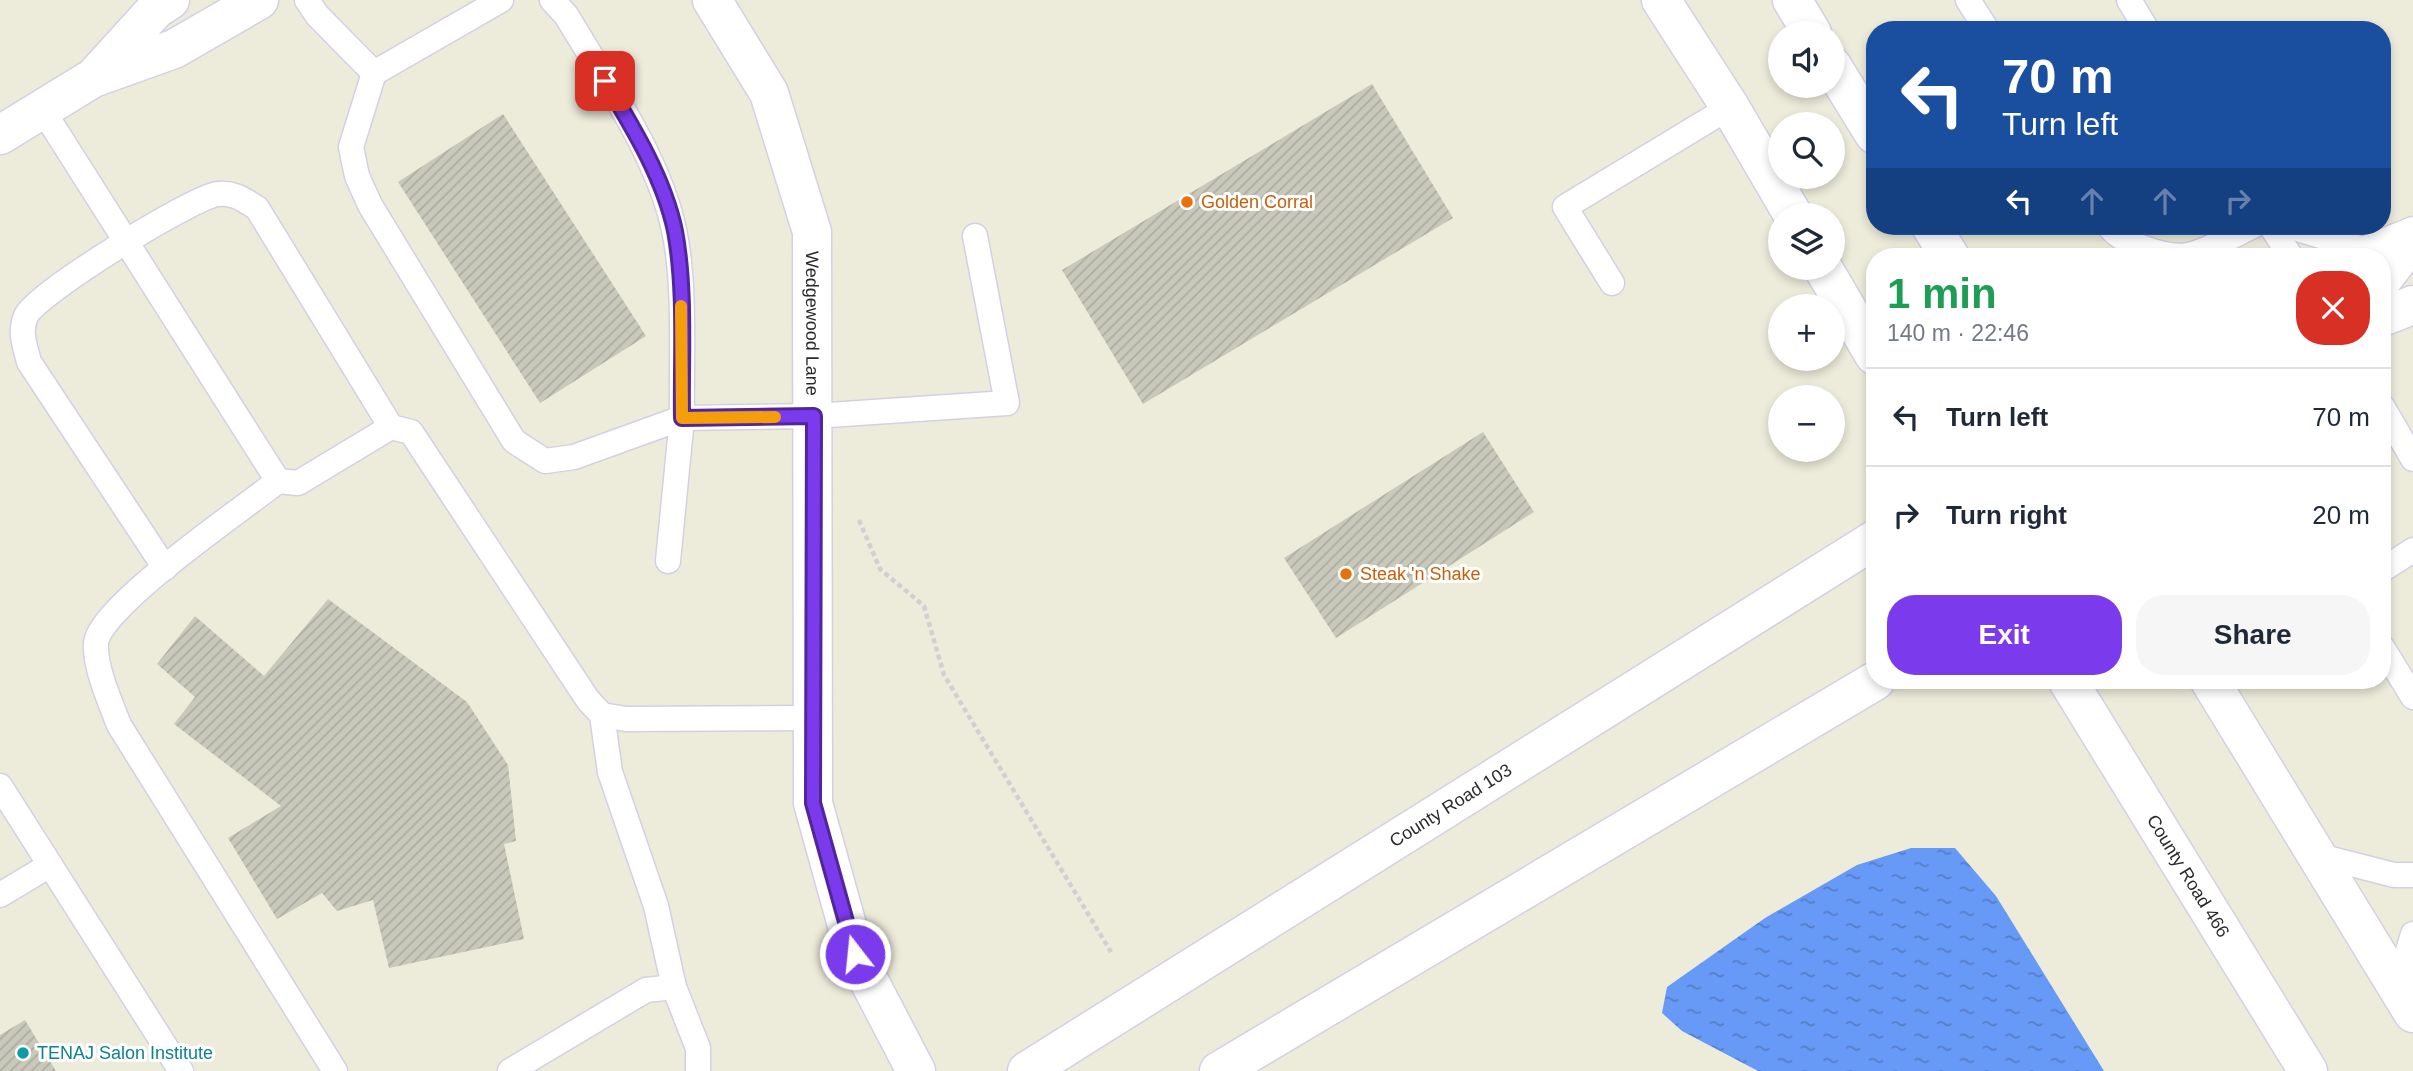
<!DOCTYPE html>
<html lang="en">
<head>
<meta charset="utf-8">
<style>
	body { margin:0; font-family:Arial,sans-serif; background:#f6f6f7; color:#1f2937; height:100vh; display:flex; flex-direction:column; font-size:26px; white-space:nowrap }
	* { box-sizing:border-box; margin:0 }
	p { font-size:23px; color:#747a83 }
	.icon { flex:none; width:38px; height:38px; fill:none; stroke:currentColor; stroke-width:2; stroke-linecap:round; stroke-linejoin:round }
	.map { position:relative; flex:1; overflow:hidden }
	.sheet { position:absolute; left:1866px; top:248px; width:525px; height:441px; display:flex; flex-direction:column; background:#fff; border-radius:28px; box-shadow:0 4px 10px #0003 }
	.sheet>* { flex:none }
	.banner { position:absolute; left:1866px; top:21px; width:525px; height:214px; border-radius:28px; box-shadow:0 4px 10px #0003; background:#1a4fa0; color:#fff; overflow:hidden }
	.buttons { position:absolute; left:1768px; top:21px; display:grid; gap:14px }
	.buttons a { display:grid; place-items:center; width:77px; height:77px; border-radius:50%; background:#fff; box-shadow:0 4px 10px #0003; font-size:35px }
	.pin { position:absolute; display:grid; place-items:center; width:60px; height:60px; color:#fff; margin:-30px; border-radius:14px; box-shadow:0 4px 10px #0006 }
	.me { position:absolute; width:77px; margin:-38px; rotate:344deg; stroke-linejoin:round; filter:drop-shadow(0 0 5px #0008) }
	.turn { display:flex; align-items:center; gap:24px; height:147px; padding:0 21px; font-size:32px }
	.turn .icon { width:91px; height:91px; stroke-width:2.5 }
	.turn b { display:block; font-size:49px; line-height:60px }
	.lanes { display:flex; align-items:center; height:66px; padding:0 21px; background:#0003; justify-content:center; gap:35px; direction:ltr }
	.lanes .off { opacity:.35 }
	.round { display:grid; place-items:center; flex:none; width:74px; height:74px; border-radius:28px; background:#f6f6f7 }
	.overview { display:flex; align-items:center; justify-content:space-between; height:119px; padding:0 21px }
	h1 { font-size:42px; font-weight:800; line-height:52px; color:#1e9e55 }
	.button { display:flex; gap:14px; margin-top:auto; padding:14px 21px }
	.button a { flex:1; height:80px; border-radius:28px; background:#7c3aed; color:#fff; font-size:28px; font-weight:800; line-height:80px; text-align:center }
	.button a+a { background:#f6f6f7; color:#1f2937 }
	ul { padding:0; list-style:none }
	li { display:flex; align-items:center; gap:21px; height:98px; padding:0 21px; border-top:2px solid #e0e1e3 }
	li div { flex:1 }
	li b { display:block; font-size:26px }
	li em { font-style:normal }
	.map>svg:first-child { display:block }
	.water { fill:url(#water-ripples) }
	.building { fill:url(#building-hatch) }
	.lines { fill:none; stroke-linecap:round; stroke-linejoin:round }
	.service-casing { stroke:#d4d0e4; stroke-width:27 }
	.minor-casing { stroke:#d4d0e4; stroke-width:41 }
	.tertiary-casing { stroke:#d4d0e4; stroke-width:41 }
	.secondary-casing { stroke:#d4d0e4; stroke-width:41 }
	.path { stroke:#d0d0d0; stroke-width:4.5; stroke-dasharray:5 3.5; stroke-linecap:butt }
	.service { stroke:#fff; stroke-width:24 }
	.minor { stroke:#fff; stroke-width:38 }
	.tertiary { stroke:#fff; stroke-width:38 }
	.secondary { stroke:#fff; stroke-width:38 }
	.route-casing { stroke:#51269a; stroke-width:18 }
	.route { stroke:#7c3aed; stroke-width:12 }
	.slow { stroke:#f59e0b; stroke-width:12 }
	.food-dot { fill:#e8710a; stroke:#fff; stroke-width:2.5 }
	.culture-dot { fill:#0f9aa8; stroke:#fff; stroke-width:2.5 }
	.labels { text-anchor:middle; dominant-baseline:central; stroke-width:6; stroke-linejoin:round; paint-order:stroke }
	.food-label { font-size:18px; fill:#c56008; stroke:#fff; text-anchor:start }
	.street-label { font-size:18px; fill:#2a2a2a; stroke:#fff }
	.culture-label { font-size:18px; fill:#0d838f; stroke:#fff; text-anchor:start }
</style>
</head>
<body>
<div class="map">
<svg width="2413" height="1071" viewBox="0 0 2413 1071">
	<defs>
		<pattern id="water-ripples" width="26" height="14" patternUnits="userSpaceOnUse" patternTransform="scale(1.75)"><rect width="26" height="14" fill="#6799f6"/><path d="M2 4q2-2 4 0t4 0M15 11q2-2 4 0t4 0" fill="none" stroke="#557dc7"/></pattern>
		<pattern id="building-hatch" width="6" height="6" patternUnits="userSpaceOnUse" patternTransform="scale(1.75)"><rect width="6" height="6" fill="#c8c8bb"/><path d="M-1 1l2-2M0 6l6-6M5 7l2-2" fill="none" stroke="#acaca1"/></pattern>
	</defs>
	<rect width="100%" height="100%" fill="#edecdb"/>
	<path class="water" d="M1911,848H1955L1996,896L2104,1071H1758L1682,1031L1662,1013L1667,987L1765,918L1857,865Z"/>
	<g class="building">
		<path d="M1372,84L1453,218L1143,404L1062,270Z"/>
		<path d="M503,114L646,336L540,403L398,182Z"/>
		<path d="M1483,432L1534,512L1336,638L1284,558Z"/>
		<path d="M328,599L467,702L508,765L516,841L504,844L524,939L389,968L373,900L337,911L322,893L277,919L228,838L281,806L174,724L195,697L157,664L195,616L264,676Z"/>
		<path d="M25,1020L56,1071H0V1035Z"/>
	</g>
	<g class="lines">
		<g class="service-casing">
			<g id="service">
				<path d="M307,0L317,15L374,73L501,0"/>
				<path d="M552,0L566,15C604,79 659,157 674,230C686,285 681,361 682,418L814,416L1007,403L975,236"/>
				<path d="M1968,0L1987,30"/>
				<path d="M2129,0L2147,30"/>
				<path d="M374,73L351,147L357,176L370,205L514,441L545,461L574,457L682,418L668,561"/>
				<path d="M42,109L278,481L298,483L391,427L411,432L588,700L602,715L626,719L812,718"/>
				<path d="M2109,226C2120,243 2167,259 2188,255C2209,251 2233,235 2253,226"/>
				<path d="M2271,226L2291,257"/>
				<path d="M2288,226L2363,249L2413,229"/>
				<path d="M1612,283L1565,207L1730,107"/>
				<path d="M2382,406L2413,459"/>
				<path d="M278,481C244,508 100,606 96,643C94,666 111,704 119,725L335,1071"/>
				<path d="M165,568L29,362C25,346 19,332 26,316C34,295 194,196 218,194C234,192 244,200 257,208L391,427"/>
				<path d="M2382,570L2413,550"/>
				<path d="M2382,647L2413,697"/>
				<path d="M0,786L181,1071"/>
				<path d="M2316,855L2394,875H2413"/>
				<path d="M0,895L50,865"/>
				<path d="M674,987L698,1048V1071"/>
				<path d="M2397,988L2413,934"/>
				<path d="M510,1071L646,990L674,987L656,906L610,772L602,715"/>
			</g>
		</g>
		<g class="minor-casing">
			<g id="minor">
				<path d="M2382,280L2413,240"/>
				<path d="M2382,317L2413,305"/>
			</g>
		</g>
		<g class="tertiary-casing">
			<g id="tertiary">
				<path id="s1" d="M712,0L769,93L812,232L813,803L855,954L916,1071"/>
				<path d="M97,74L156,9L170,0"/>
				<path d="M0,135L93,78L174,49L259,0"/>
				<path id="s2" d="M1027,1071L1874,540"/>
				<path d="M1219,1071L1875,681"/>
			</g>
		</g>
		<g class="secondary-casing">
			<g id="secondary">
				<path d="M1661,0L1730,107L1793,215"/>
				<path d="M1792,0L1812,33"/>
				<path d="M1832,66L1874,134"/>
				<path d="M1931,226L1950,257"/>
				<path d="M1823,268L1874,355"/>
				<path id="s3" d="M2068,681L2308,1071"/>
				<path d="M2210,681L2413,1013"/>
			</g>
		</g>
		<path class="path" d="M859,520L880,569L924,606L944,675L1111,952"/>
		<use href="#service" class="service"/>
		<use href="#minor" class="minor"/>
		<use href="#tertiary" class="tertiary"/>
		<use href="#secondary" class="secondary"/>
	</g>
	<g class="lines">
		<g class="route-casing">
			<path id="route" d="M605,81C632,126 664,178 675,231C686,291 681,357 682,418L814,416L813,803L855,954"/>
		</g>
		<use href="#route" class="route"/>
		<path class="slow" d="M681,306L682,418L775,417"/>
	</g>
	<g class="food-dot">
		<circle cx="1187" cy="202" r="7"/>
		<circle cx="1346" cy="574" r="7"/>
	</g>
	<circle class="culture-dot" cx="23" cy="1053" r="7"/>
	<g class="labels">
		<g class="food-label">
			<text x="1201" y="202">Golden Corral</text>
			<text x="1360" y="574">Steak 'n Shake</text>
		</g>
		<g class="street-label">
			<text stroke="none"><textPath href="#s1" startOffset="346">Wedgewood Lane</textPath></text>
			<text stroke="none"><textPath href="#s2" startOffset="500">County Road 103</textPath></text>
			<text stroke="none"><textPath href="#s3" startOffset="229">County Road 466</textPath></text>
		</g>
		<g class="culture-label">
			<text x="37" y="1053">TENAJ Salon Institute</text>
		</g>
	</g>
</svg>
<div class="buttons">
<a><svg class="icon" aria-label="sound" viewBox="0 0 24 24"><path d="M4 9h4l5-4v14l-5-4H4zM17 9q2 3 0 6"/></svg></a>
<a><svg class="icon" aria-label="search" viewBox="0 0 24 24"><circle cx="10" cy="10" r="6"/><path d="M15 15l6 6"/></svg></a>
<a><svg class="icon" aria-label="layers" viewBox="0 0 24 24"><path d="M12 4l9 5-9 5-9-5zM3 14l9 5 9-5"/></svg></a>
<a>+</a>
<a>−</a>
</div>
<div class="pin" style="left:605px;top:81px;background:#d93025"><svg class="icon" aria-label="arrive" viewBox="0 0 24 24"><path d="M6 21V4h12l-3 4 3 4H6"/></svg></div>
<svg class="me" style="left:855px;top:954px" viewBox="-20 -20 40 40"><circle r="17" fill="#7c3aed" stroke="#fff" stroke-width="3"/><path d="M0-11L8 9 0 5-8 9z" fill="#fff"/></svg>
<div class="banner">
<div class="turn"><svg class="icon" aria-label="left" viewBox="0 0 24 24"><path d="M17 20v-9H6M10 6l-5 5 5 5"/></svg><div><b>70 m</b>Turn left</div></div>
<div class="lanes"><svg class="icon" aria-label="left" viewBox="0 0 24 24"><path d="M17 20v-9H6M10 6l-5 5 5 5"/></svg><svg class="icon off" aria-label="ahead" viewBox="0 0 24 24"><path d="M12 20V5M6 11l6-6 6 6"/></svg><svg class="icon off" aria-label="ahead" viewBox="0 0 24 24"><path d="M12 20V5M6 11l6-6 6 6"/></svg><svg class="icon off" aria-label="right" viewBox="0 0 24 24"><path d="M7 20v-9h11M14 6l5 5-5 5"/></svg></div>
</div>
<section class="sheet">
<div class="overview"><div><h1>1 min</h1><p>140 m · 22:46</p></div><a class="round" style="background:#d93025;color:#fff"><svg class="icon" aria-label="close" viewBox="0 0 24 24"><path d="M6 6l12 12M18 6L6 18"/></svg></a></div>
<ul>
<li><svg class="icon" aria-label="left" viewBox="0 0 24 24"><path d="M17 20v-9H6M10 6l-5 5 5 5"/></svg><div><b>Turn left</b></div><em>70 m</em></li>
<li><svg class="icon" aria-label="right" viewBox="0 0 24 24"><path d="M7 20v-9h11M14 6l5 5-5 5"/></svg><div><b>Turn right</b></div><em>20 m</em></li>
</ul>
<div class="button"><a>Exit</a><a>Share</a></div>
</section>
</div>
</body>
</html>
